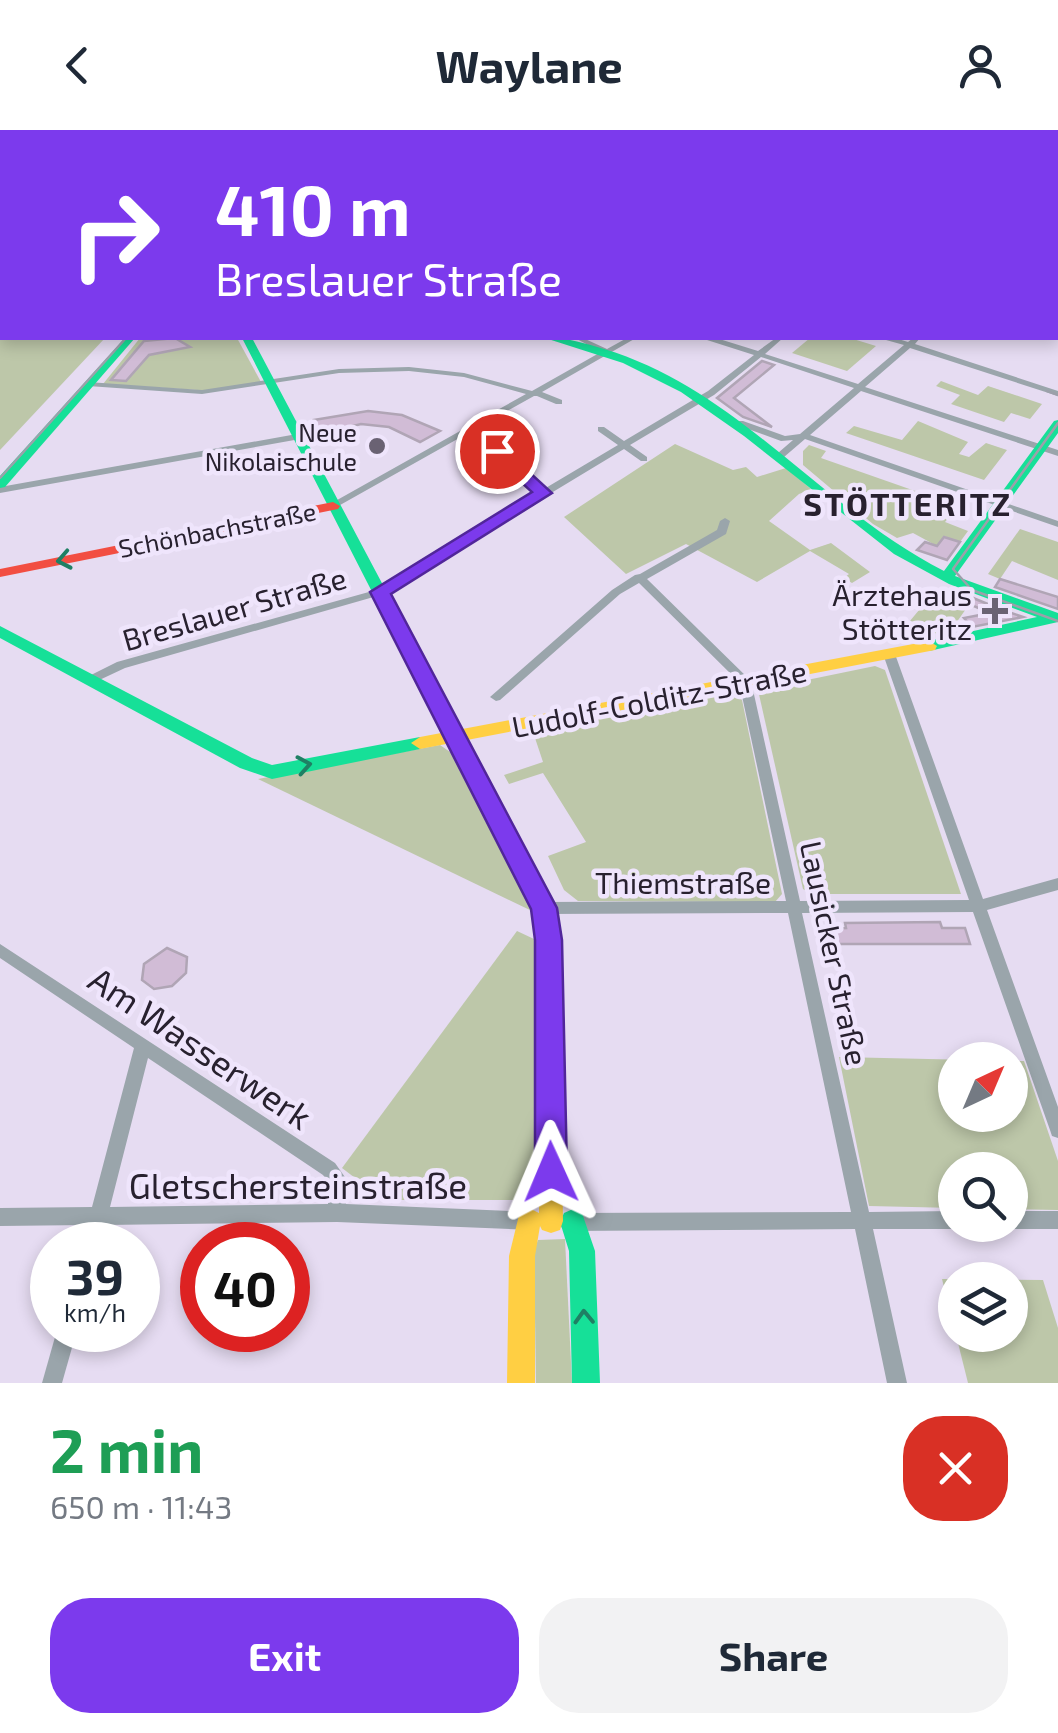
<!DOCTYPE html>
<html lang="en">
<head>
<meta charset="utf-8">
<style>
	body { margin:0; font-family:"Exo 2",sans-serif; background:#f2f2f3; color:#1f2937; height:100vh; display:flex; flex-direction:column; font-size:38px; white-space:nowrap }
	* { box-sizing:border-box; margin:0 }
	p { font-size:32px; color:#747a83 }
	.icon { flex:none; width:55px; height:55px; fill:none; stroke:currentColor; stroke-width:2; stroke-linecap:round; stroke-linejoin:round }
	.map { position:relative; height:1253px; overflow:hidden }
	.sheet { display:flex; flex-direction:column; background:#fff; flex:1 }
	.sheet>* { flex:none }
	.banner { position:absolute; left:0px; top:0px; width:1060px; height:210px; box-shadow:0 5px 15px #0003; background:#7c3aed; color:#fff; overflow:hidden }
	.needle { width:65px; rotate:44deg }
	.controls { position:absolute; left:938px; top:912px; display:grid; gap:20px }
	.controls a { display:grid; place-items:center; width:90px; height:90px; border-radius:50%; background:#fff; box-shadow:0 5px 15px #0003; font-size:50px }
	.speed { position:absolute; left:30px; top:1092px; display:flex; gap:20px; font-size:50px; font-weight:700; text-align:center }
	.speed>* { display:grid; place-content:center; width:130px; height:130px; border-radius:50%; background:#fff; box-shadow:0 5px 15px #0003; line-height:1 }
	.speed small { font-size:25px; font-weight:400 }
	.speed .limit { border:15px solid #d22; background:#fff; color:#111 }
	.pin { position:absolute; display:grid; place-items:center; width:85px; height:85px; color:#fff; margin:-42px; border:5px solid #fff; border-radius:50%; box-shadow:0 2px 10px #0007 }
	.me { position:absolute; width:110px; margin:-55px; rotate:359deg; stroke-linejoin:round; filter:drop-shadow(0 0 8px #0008) }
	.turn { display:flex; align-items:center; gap:35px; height:210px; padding:0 50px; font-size:45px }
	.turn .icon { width:130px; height:130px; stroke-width:2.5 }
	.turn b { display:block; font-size:70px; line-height:85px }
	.round { display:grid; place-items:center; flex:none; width:105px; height:105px; border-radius:40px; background:#f2f2f3 }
	.head { display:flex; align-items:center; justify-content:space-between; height:170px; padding:0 50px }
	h1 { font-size:60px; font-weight:700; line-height:75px; color:#1e9e55 }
	.action { display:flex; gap:20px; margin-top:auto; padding:20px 50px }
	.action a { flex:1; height:115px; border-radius:40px; background:#7c3aed; color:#fff; font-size:40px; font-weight:700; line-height:115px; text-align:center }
	.action a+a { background:#f2f2f3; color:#1f2937 }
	header { display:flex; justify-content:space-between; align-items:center; height:130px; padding:0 50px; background:#fff; font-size:45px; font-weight:700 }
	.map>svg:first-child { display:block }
	.green { fill:#bdc7a9 }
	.building { fill:#d1bcd6; stroke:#b0a5b5; stroke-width:2.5 }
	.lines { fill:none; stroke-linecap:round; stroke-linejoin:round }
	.street { fill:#9aa5ab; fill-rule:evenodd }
	.fast { fill:#16e098; fill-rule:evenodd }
	.slow { fill:#ffcf43; fill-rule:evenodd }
	.jam { fill:#f24e42; fill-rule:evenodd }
	.tram { stroke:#9ca0aa; stroke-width:2.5 }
	.oneway { stroke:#1f8064 }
	.route { fill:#7c3aed; stroke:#51269a; stroke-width:2.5 }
	.poi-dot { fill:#6a6273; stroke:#efe5fc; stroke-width:4 }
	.labels { text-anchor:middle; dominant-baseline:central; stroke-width:9; stroke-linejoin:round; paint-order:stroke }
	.far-poi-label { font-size:25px; fill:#28212f; stroke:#efe5fc; text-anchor:end }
	.far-street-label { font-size:25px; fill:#28212f; stroke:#efe5fc }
	.poi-label { font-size:30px; fill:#28212f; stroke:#efe5fc; text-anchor:end }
	.street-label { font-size:30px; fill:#28212f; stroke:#efe5fc }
	.far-district-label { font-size:32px; font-weight:bold; letter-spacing:2.5px; fill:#28212f; stroke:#efe5fc }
	.near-street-label { font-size:35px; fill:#28212f; stroke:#efe5fc }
</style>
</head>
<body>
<header><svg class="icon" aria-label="back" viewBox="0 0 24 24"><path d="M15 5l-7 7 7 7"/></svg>Waylane<svg class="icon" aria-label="person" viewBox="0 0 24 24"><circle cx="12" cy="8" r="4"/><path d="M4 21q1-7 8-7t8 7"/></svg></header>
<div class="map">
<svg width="1058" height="1253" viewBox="0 0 1058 1253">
	<rect width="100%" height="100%" fill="#e6dcf2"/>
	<g class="green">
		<path d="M0,129L2,208H105L0,320Z"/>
		<path d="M140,208H237L261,252L213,261L103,254Z"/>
		<path d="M810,208H850L876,216L847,241L792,223Z"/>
		<path d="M941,251L978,265L988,256L1042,274L1030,289L1011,283L1004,292L951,274L960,265L936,256Z"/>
		<path d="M918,291L968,312L959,324L969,327L986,313L1007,320L984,350L846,303L854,296L902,310Z"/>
		<path d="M675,314L733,340L746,337L757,347L786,338L811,359L799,364L769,391L810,420L831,413L870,442L852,453L844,448L849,444L810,421L757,452L686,414L626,444L564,387Z"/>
		<path d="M809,315L826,321L821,328L958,376L945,392L968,401L960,412L944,406L937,416L913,403L897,408L873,394L803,335V321Z"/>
		<path d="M1020,399L1058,412V450L1012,431L1000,449L988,444Z"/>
		<path d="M935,461L968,476L954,496L956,500L894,510Z"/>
		<path d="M875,536L885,540L961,764H811L803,759L758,560Z"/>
		<path d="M733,563L742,570L782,764L775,772L578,771L564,760L548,726L586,712L543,643L509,654L504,645L543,632L533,602Z"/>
		<path d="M440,615L453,624L532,781L258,649Z"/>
		<path d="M517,801L534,809V1063L525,1070H384L342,1038Z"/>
		<path d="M839,927L973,930H955V985H1010V931H1024L1058,1031V1080L1010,1079V1040H955V1078L869,1076Z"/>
		<path d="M565,1109L572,1253H536L534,1121L538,1110Z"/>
		<path d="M942,1149L1043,1150L1058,1198V1253H968L956,1205H1010V1150H955V1201Z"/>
	</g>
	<g class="building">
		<path d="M175,208L190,217L149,225L126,251L111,250L144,211Z"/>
		<path d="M762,231L774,235L734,268L772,297L743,287L717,268Z"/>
		<path d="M368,281L402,285L440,301L420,312L389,297L361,294L321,304L314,290Z"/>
		<path d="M944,407L960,412L947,430L917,420L925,412L937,416Z"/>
		<path d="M1000,449L1058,467V479L995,457Z"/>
		<path d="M973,468L1000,479L1023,487L972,497L964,488L990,483L969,474Z"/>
		<path d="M940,792L942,798H965L970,814H826L822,799L846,798L845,793Z"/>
		<path d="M167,818L187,827L186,843L172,856L154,859L142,850L144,834Z"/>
	</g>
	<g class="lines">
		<g class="street">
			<path d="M29,0H73L34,2H29Z"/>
			<path d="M248,0H254L252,2H248Z"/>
			<path d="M415,0H436L422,2H407Z"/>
			<path d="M2,37V43L0,44V38Z"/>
			<rect x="0" y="74" width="2" height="4"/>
			<rect x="0" y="104" width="2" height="4"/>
			<rect x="0" y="187" width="2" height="5"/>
			<path d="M575,208H583L607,219L627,208H636L542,262L562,270V274H556L537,266H534L333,379L330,378V374L526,264L464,247L409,241L339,243L202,264L88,256L84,254L88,252L202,260L339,239L409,237L464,243L532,261L601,222Z"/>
			<path d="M707,208H716L758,221L776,208H783L765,224L858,254L904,215L886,210V208H895L908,212L913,208H920L915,214L1058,261V266L910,218L865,257L1058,320V326L861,261L810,305L1058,391V397L805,309L784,327H778V323L793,310L781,311L737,295V291H743L785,306L800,304L854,258L761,227L714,265L630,315L647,327V331H641L624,319L384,464L125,538L93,553L87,549L89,546L117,532L376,460L538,363L494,323V319H500L544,359L618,315L598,301V297H604L624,311L708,261L754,225L707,210Z"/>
			<path d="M297,304L301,307L300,309L0,363V357Z"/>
			<path d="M725,388L730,391L726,404L647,449L751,551L800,771L969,770L883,524L889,520L895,524L983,769L1058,748V760L987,780L1058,977V1008L1052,1006L1050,1000L973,782L802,783L869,1082L955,1081V1095H962L955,1099H873L907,1253H887L855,1099L568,1101L562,1098L559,1092L562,1086L568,1083L851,1082L788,783L544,784L539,782L537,778L539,774L544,772L786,771L739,552L639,453L620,464L500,570L496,571L490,567L612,460L635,445L640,444L717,400L720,391Z"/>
			<path d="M0,814L335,1033L347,1050L346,1074L533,1082L539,1085L542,1091L539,1097L533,1100L337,1092L105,1095L100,1115H82L87,1095L0,1096V1078L92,1077L134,918L0,828ZM148,928L323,1045L329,1053L328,1074L110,1077Z"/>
			<path d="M1010,1081H1058V1099H1010L1003,1095H1010Z"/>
			<path d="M57,1200H77L62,1253H42Z"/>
		</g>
		<g class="fast">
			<path d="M125,208H135L5,357L0,358V346Z"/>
			<path d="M242,208H252L551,772L559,840L556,847L549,849L542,847L539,840L534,778Z"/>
			<path d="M545,208C565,207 585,213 604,219C738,259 822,379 944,441L1054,291L1058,290V303L955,446L1058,483V492L929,521L923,520L921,516L923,512L1037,487L949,454L894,424L744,306L681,262L623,233Z"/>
			<path d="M0,496L252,628L272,635L420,607L429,613L420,619L272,649L240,638L0,508Z"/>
			<path d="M573,1079L582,1083L595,1121L600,1253H572L569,1121L560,1092L564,1083Z"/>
		</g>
		<g class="slow">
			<path d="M929,511L937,516L935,520L420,619L411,613L420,607Z"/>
			<path d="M549,831L556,833L559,840L563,1091L560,1100L551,1103L542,1100L540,1096L535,1126V1253H507L509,1126L520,1081L529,1078L539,1083V840L542,833Z"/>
		</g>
		<path class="jam" d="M333,372L340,376L338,379L0,447V439Z"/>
		<g class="tram">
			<path d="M272,0L276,2"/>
			<path d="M56,208H101"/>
			<path d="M1047,261L1058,265"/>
			<path d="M1058,293L953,439L972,460L1058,491"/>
			<path d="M0,348L126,208"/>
		</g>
	</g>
	<defs><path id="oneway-chevron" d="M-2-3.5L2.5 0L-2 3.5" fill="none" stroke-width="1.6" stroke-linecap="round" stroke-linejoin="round" transform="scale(2.5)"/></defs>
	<g class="oneway">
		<use href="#oneway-chevron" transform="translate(64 430) rotate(169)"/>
		<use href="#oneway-chevron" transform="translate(304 635) rotate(-10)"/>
		<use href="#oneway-chevron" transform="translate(584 1187) rotate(-92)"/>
	</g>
	<path class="route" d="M491,318H503L552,363L391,464L557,778L562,810L567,1042L562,1053L551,1058L540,1053L535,1042V810L531,779L370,462L532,362L491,325Z"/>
	<g class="poi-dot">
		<circle cx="377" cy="316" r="10"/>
		<path d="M990 466h10v10h10v10h-10v10h-10v-10h-10v-10h10z"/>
	</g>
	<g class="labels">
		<g class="far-poi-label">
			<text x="357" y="302">Neue<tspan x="357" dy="29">Nikolaischule</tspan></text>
		</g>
		<g class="far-street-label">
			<text transform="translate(217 399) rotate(-11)">Schönbachstraße</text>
		</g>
		<g class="poi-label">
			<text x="972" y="464">Ärztehaus<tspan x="972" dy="34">Stötteritz</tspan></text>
		</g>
		<g class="street-label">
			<text transform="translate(234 478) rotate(-16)">Breslauer Straße</text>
			<text transform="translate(659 568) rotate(-11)">Ludolf-Colditz-Straße</text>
			<text x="683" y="752">Thiemstraße</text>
			<text transform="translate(835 823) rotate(78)">Lausicker Straße</text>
		</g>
		<g class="far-district-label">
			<text x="908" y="373">STÖTTERITZ</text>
		</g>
		<g class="near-street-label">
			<text transform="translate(201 917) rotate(34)">Am Wasserwerk</text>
			<text x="298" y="1055">Gletschersteinstraße</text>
		</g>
	</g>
</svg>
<div class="controls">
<a><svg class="needle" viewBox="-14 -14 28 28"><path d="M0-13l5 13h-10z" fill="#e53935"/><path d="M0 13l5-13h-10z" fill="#747a83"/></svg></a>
<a><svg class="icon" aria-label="search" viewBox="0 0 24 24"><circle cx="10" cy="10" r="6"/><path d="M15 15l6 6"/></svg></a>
<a><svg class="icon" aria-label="layers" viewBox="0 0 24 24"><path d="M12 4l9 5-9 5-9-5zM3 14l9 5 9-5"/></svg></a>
</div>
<div class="speed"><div>39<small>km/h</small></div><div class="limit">40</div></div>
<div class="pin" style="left:497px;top:321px;background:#d93025"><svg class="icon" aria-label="arrive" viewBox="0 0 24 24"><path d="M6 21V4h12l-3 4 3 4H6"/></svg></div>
<svg class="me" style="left:551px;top:1042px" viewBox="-20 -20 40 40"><path d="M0-17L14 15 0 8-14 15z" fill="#7c3aed" stroke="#fff" stroke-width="4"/></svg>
<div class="banner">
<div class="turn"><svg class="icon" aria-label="right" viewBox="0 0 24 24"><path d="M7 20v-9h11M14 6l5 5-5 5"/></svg><div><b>410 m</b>Breslauer Straße</div></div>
</div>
</div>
<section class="sheet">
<div class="head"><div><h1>2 min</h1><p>650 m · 11:43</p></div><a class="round" style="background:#d93025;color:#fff"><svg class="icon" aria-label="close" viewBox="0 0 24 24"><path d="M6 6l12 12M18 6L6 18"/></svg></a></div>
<div class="action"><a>Exit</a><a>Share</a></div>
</section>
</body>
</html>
